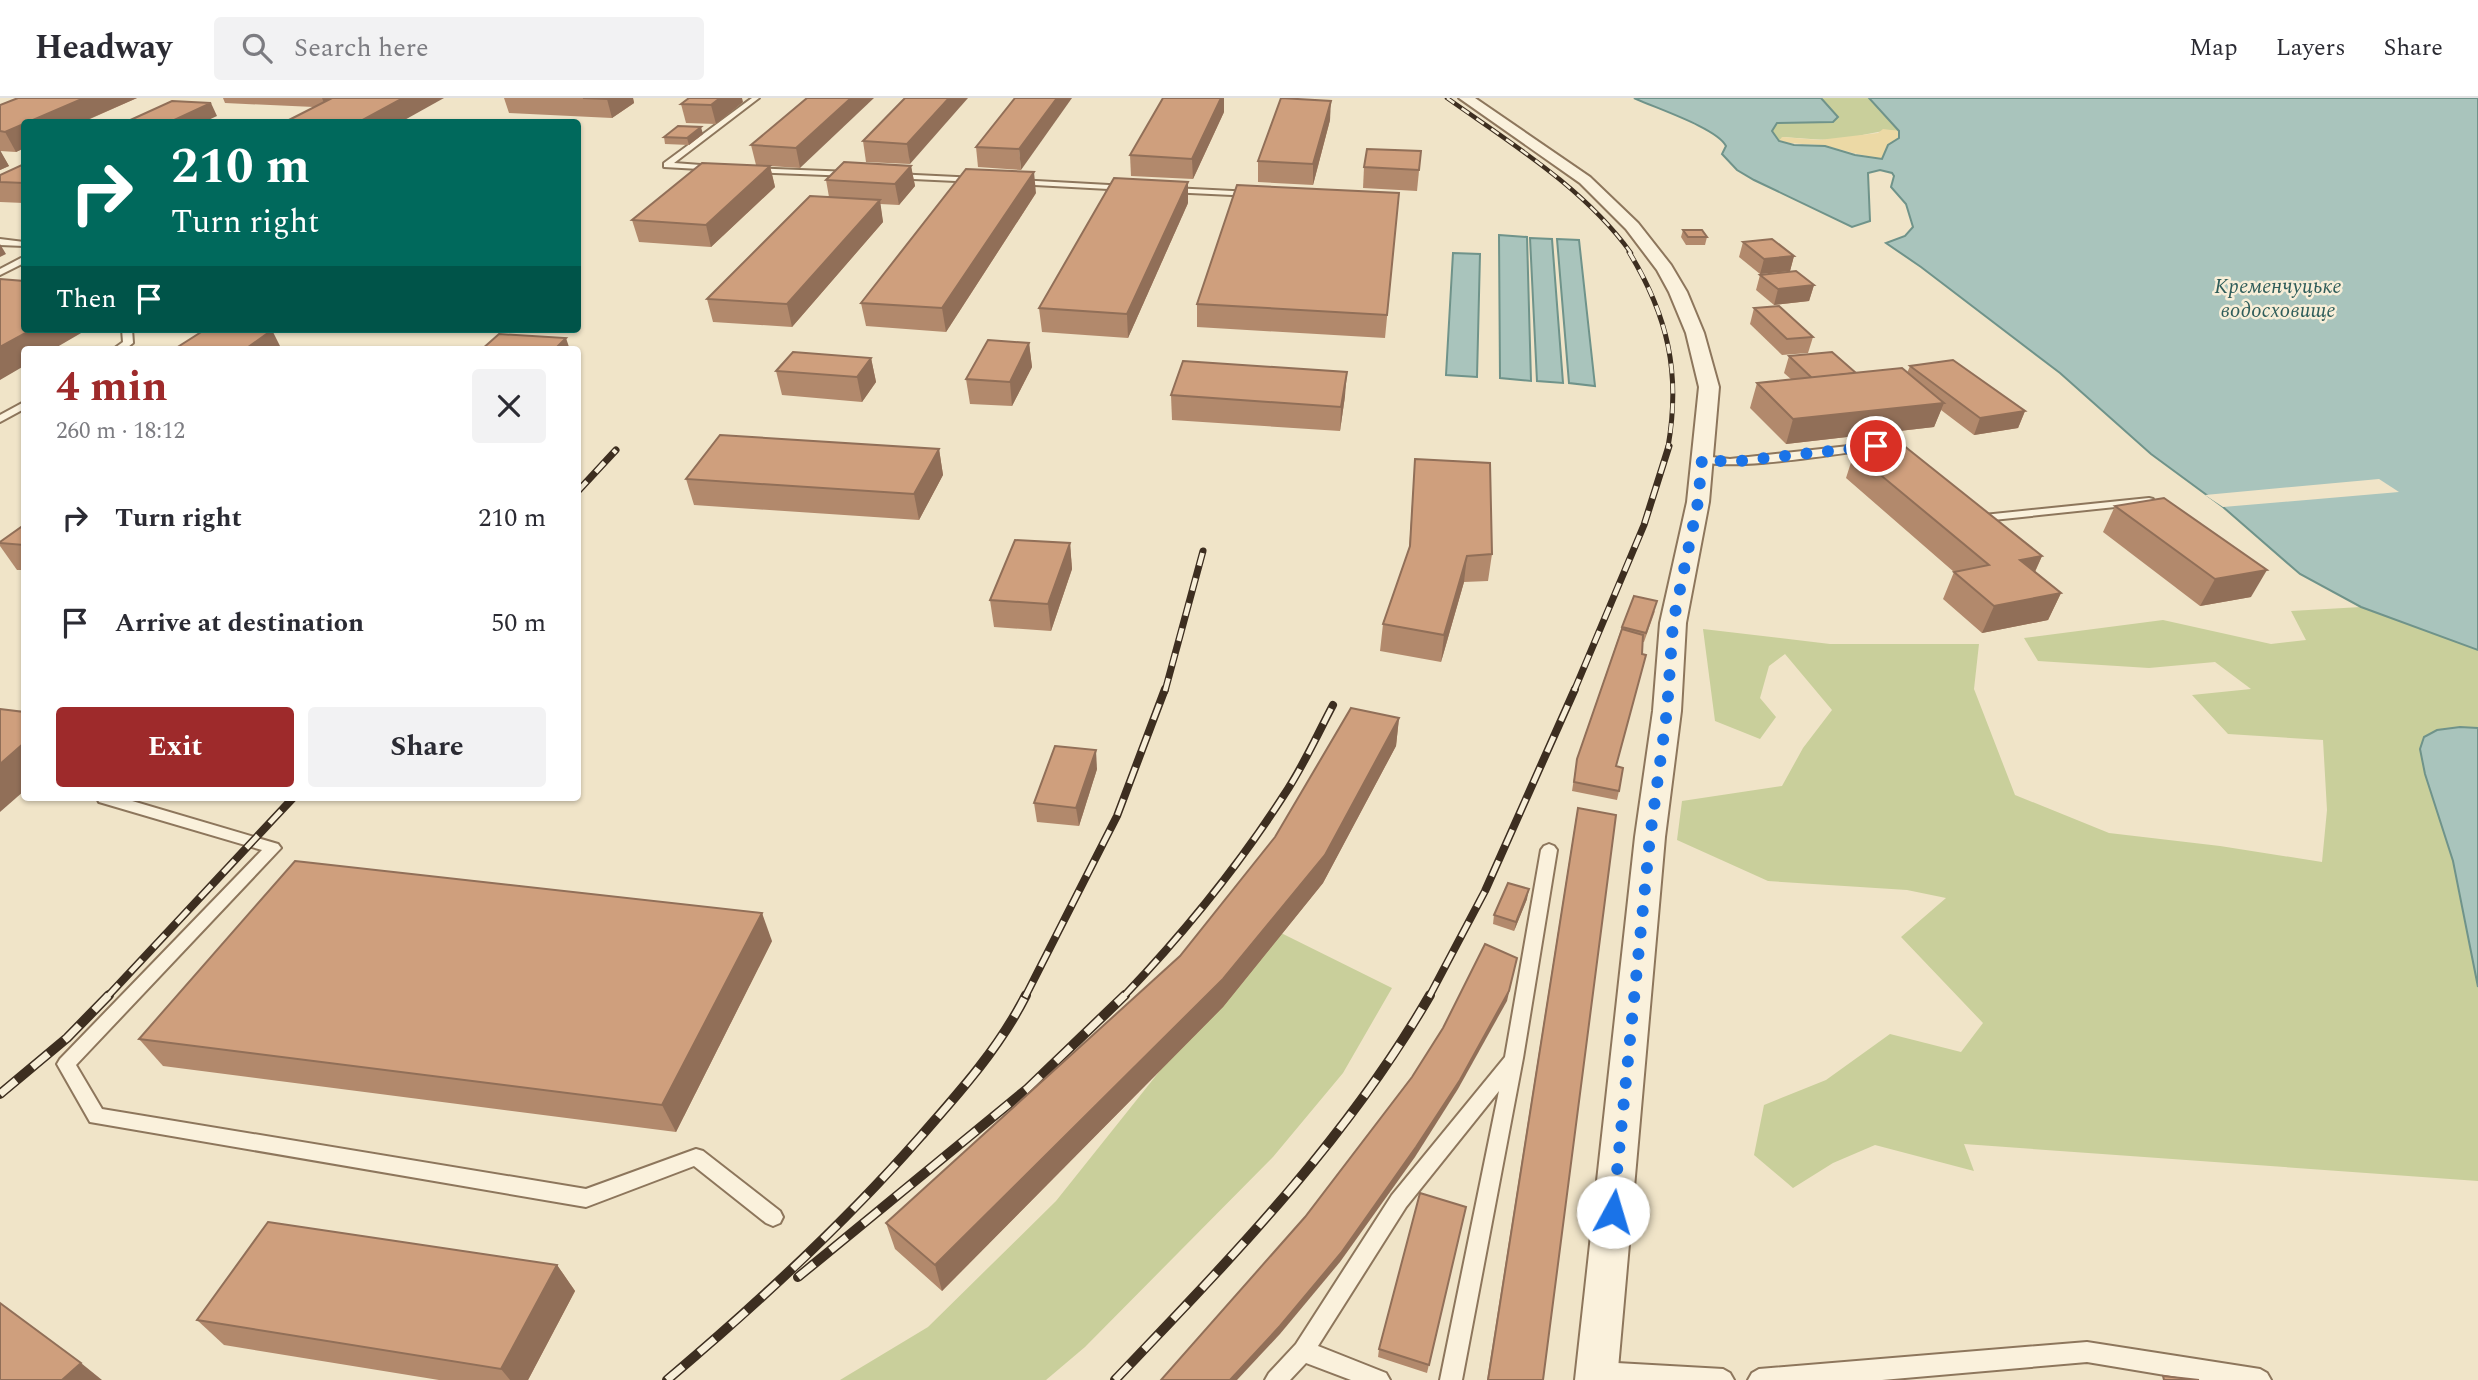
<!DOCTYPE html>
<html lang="en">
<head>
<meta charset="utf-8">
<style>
	body { margin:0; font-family:Spectral,serif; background:#f2f2f3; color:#2b2b33; height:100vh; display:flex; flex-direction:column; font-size:26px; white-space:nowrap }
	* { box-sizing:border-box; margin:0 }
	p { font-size:23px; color:#7c7c81 }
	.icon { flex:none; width:38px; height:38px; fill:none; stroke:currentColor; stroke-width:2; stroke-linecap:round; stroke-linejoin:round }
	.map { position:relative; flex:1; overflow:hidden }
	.drawer { position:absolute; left:21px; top:248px; width:560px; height:455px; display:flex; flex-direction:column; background:#fff; border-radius:7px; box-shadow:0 2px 5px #0004 }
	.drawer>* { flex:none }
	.top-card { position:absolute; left:21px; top:21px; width:560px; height:214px; border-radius:7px; box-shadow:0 2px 5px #0004; background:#00695c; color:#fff; overflow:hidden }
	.pin { position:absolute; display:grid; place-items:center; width:60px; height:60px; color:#fff; margin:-30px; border:4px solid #fff; border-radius:50%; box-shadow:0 2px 7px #0007 }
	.me { position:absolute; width:77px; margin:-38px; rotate:6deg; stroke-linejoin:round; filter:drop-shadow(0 0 5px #0008) }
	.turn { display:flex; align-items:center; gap:24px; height:147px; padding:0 35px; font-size:32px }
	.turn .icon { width:91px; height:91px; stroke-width:2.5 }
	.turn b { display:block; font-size:49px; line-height:60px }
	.then { display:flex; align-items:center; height:66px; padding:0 35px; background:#0003; gap:14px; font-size:26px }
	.round { display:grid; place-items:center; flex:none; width:74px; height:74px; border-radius:7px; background:#f2f2f3 }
	.head { display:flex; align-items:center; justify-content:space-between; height:119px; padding:0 35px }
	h1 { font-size:42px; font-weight:700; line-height:52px; color:#9e2a2b }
	.action { display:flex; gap:14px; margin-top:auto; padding:14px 35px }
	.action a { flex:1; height:80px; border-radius:7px; background:#9e2a2b; color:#fff; font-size:28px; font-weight:700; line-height:80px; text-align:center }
	.action a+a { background:#f2f2f3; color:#2b2b33 }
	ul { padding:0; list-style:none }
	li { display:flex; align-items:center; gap:21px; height:105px; padding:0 35px }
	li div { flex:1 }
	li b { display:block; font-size:26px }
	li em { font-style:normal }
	header { display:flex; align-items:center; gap:42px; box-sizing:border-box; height:98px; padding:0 35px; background:#fff; border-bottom:2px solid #e1e1e2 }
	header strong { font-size:33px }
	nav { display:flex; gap:38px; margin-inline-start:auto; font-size:24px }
	.search { width:490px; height:63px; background:#f2f2f3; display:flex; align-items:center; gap:18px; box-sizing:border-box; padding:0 24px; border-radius:7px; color:#7c7c81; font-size:26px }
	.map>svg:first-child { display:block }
	.green { fill:#c9cf9b }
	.sand { fill:#ecd9a5 }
	.water { fill:#a9c4bc; stroke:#6f938a; stroke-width:2 }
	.pier { fill:#f0e4c8 }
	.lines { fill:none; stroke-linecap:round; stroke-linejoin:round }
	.service-casing { stroke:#8d765c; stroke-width:4 }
	.minor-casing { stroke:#8d765c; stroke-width:4 }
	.service { fill:#faf1dc; fill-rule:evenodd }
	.minor { fill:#faf1dc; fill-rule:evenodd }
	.rail-far4-casing { stroke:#3d2e20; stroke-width:4.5 }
	.rail-far3-casing { stroke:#3d2e20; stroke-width:5 }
	.rail-far2-casing { stroke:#3d2e20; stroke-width:7 }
	.rail-far1-casing { stroke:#3d2e20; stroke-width:8 }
	.rail-casing { stroke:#3d2e20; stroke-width:10 }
	.rail-far4 { stroke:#f7eed8; stroke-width:2.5; stroke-dasharray:9; stroke-linecap:butt }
	.rail-far3 { stroke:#f7eed8; stroke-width:3.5; stroke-dasharray:10; stroke-linecap:butt }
	.rail-far2 { stroke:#f7eed8; stroke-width:4.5; stroke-dasharray:13; stroke-linecap:butt }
	.rail-far1 { stroke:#f7eed8; stroke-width:5; stroke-dasharray:17; stroke-linecap:butt }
	.rail { stroke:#f7eed8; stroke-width:7; stroke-dasharray:21; stroke-linecap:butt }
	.wall { fill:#b2896c }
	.shaded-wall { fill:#916f58 }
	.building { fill:#cf9f7d; stroke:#916f58; stroke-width:2 }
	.route { stroke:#1a73e8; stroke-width:12; stroke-dasharray:0 21.6 }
	.labels { text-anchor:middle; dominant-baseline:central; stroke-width:5; stroke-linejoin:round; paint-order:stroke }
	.far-water-label { font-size:21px; font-style:italic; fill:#2f5d5a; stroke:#f7eed8 }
</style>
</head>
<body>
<header>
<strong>Headway</strong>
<div class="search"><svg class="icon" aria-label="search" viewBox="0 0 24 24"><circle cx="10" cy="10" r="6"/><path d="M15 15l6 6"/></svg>Search here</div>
<nav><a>Map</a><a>Layers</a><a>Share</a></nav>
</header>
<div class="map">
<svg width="2478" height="1282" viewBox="0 0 2478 1282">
	<rect width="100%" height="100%" fill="#f0e4c8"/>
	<g class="green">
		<path d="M1821,0H1869L1899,33C1879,31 1860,39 1839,41C1820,43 1801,40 1783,39L1779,43L1772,33L1777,24H1833L1838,19Z"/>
		<path d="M2361,509L2478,552V630L2437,632L2420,651L2425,676L2453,763L2478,889V1083L1964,1046L1974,1073L1875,1047L1833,1065L1793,1090L1754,1057L1764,1007L1826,982L1890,936L1961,954L1983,925L1901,839L1946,800L1907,792L1768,783L1677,742L1682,703L1782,688L1803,650L1832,612L1785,556L1769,568L1760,600L1776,619L1760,641L1715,623L1703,531L1830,546H1979L1974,591L2015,697L2109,735L2220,748L2322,764L2327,712L2323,642L2228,636L2192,597L2251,591L2215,564L2149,570L2038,563L2024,540L2163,522L2271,546L2306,542L2291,513Z"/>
		<path d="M1273,831L1392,890L1343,975L1273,1059L1085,1249L1046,1282H840L928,1229L1056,1103Z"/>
	</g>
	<path class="sand" d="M1883,31L1899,33L1906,38L1882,61C1862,58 1844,52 1825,48C1810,45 1795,47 1779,43L1782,39L1819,42L1878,35Z"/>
	<g class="water">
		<path d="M1634,0H1821L1838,19L1833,24L1777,25L1772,33L1779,43L1794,47L1825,48L1855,57L1882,61L1888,47L1899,40V33L1869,0H2478V552L2361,509L2300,476L2223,409L2151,356L2060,275L1921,169L1886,145L1905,138L1913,129L1906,106L1891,89L1894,78L1892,75L1880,72L1868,75L1870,123L1852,129L1754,82L1737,72L1722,56L1726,48C1717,30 1655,10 1634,0Z"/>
		<path d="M1499,137L1527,139L1531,283L1500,280Z"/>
		<path d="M1530,140L1552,141L1563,285L1537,283Z"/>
		<path d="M1557,141L1579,142L1595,288L1569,285Z"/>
		<path d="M1453,155L1480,156L1477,279L1446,277Z"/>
		<path d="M2460,629L2478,630V889L2453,763L2425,676L2420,651L2424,639L2437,632Z"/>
	</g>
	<path class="pier" d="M2379,381L2399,394L2223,409L2205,397Z"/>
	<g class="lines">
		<g class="service-casing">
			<g id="service">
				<path d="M752,0H759L674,65L714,68L718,70L717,72L664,69V65Z"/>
				<path d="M752,70L851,74L855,76L851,78L749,74L748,72Z"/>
				<path d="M895,76L977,80L981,82L977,84L892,80L891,78Z"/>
				<path d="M1018,82L1127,88L1131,90L1127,92L1015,86V82Z"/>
				<path d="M1172,90L1253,94L1257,96L1253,98L1169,94V90Z"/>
				<path d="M0,141L24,144V148L0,147Z"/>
				<path d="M21,160H24V165L0,177V171Z"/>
				<path d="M122,231H132L133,245L124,252H112L123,244Z"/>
				<path d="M24,304V311L0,324V317Z"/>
				<path d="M1876,345L1898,360V364H1890L1874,351C1842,355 1718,376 1697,361L1702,358L1730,361Z"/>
				<path d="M2149,400L2153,401V405L1974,424L1968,421L1974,418Z"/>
				<path d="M97,700H122L278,746L281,750L76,967L102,1011L586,1091L696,1051L703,1053L780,1113L783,1119L780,1125L773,1128L766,1125L694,1068L586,1109L90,1024L57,966L60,961L262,752L99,704Z"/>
				<path d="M1549,746L1554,748L1557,752L1523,960L1462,1282H1440L1499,993L1406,1109L1318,1248L1386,1275L1390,1282H1351L1306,1265L1290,1282H1265L1269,1275L1296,1246L1392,1097L1505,959L1541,752L1544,748Z"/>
				<path d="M2087,1244L2260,1271L2267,1275L2271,1282H2195L2087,1264L1882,1282H1748L1752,1275L1759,1271Z"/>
				<path d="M1599,1264L1723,1271L1730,1275L1734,1282H1591L1588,1275L1592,1268Z"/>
			</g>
		</g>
		<g class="minor-casing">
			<path id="minor" d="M1459,0H1475L1590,79L1638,125L1671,167L1687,194L1704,235L1719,289L1709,404L1686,525L1681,613L1665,739L1617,1282H1575L1635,739L1653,613L1660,525L1687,404L1699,289L1686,235L1669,194L1657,172L1626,131L1580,85Z"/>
		</g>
		<use href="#service" class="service"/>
		<use href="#minor" class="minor"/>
		<g class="rail-far4-casing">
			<path id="rail-far4" d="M1447,0C1512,46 1584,90 1631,155"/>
		</g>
		<g class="rail-far3-casing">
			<path id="rail-far3" d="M1629,154C1668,218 1681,275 1668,349"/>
		</g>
		<g class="rail-far2-casing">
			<g id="rail-far2">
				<path d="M578,393L616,352"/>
				<path d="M1165,593L1203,453"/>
				<path d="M1574,593L1644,427L1669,348"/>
			</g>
		</g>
		<g class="rail-far1-casing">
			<g id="rail-far1">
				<path d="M107,899L293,700"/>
				<path d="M1025,899L1117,718L1165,591"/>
				<path d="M1123,899C1183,836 1237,770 1284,697C1303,669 1317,637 1333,607"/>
				<path d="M1429,899L1485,793L1575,591"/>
			</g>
		</g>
		<g class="rail-casing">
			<g id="rail">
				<path d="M0,996L67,940L109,897"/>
				<path d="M798,1179L1027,991L1125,897"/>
				<path d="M667,1282C757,1206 843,1127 921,1038C959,995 1000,949 1026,897"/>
				<path d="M1115,1282C1230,1161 1346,1043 1430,897"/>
			</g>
		</g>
		<use href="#rail-far4" class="rail-far4"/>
		<use href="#rail-far3" class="rail-far3"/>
		<use href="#rail-far2" class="rail-far2"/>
		<use href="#rail-far1" class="rail-far1"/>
		<use href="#rail" class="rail"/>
	</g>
	<g class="wall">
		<path d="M18,0H137L16,54L0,53L9,68L0,72V7Z"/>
		<path d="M223,0H444L314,9L225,5Z"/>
		<path d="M504,0H633L634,5L612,20L509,15Z"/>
		<path d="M807,0L800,70L756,67L751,47Z"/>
		<path d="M905,0L910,66L866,64L863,43Z"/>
		<path d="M1015,0L1021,72L978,69L976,49Z"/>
		<path d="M743,4L716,26L686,25L681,6Z"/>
		<path d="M1224,14L1193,81L1131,78L1130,57Z"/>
		<path d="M1330,22L1313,87L1258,84V63Z"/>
		<path d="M703,36L689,47L665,46L664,39Z"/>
		<path d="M1421,53L1417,93L1363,90L1364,69Z"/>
		<path d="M24,66V105L0,104V77Z"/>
		<path d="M770,68L775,89L711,149L639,144L632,122Z"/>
		<path d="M911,68L915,88L899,107L880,106L883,124L792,229L713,224L707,201L829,99L826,82Z"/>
		<path d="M1036,95L946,234L866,228L861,205Z"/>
		<path d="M1399,95L1385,240L1197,229V206Z"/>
		<path d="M1188,105L1128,240L1042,234L1039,210Z"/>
		<path d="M1683,132L1707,139L1705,147H1686L1681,139Z"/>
		<path d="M1743,144L1794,158L1790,173L1760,176L1739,159Z"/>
		<path d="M1760,177L1814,187L1809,203L1774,207L1756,192Z"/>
		<path d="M1754,210L1813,239L1808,255L1782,257L1750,226Z"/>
		<path d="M1029,245L1032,269L1012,308L970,306L966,281Z"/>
		<path d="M1789,258L1856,275H1907L1910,268L2025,313L2018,330L1974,337L1941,312L1934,329L1786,346L1750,310L1757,285L1792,282L1784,275Z"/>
		<path d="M871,260L876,284L862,304L782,297L776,273Z"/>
		<path d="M1171,297L1345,298L1340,333L1172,322Z"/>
		<path d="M939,351L943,377L919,422L694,407L686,381Z"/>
		<path d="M1854,355L2042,458L2035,474L2061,495L2048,522L1982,535L1943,501L1954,474L1846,380Z"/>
		<path d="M1415,361L1492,456L1488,483L1464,484L1441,564L1380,553L1383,526L1409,452Z"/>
		<path d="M2115,408L2251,499L2200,508L2103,434Z"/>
		<path d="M24,427V472H17L0,448V444Z"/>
		<path d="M1070,445L1072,471L1051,533L994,529L990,502Z"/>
		<path d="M1655,513L1644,544H1643L1616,668L1619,693L1617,702L1572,693L1577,661L1622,529Z"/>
		<path d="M1399,620L1396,648L1323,785L1223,909L942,1193L895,1151L886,1125L1180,858Z"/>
		<path d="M1097,671L1079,728L1037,724L1034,705Z"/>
		<path d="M1578,710L1543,1282H1487L1576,720Z"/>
		<path d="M1527,801L1514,833L1493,826L1494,817Z"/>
		<path d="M772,843L676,1034L163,968L139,941Z"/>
		<path d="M1466,1109L1427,1275L1378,1259L1379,1251Z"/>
		<path d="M557,1167L575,1193L528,1282H439L224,1247L197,1222Z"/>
	</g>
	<g class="shaded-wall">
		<path d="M84,0H137L82,24H26Z"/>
		<path d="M322,0H346L326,10Z"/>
		<path d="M403,0H444L401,24H359Z"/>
		<path d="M609,0H633L634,5L612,20L607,1Z"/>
		<path d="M720,0H742L743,4L716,26L711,7Z"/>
		<path d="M851,0H874L800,70L796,50Z"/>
		<path d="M949,0H968L910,66L907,46Z"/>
		<path d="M1057,0H1072L1021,72L1019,51Z"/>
		<path d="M1221,0H1224V14L1193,81L1192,61Z"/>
		<path d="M1331,3L1330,22L1313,87V66Z"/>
		<path d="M211,5L217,18L204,24H170Z"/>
		<path d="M24,25V50L16,54L5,34Z"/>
		<path d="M701,29L703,36L689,47L687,40Z"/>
		<path d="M0,52L9,68L0,72Z"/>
		<path d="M770,68L775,89L711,149L706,127Z"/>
		<path d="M911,68L915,88L899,107L895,86Z"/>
		<path d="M1034,74L1036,95L946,234L942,210Z"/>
		<path d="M1188,84V105L1128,240L1127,216Z"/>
		<path d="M880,102L883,124L792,229L787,206Z"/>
		<path d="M0,146L6,156L0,159Z"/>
		<path d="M1794,158L1790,173L1760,176L1764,161Z"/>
		<path d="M1814,187L1809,203L1774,207L1778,191Z"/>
		<path d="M33,231H88L52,252H24V268L0,282V249Z"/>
		<path d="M272,232L282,252H244Z"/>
		<path d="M566,240L570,252H554Z"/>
		<path d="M1029,245L1032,269L1012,308L1010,284Z"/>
		<path d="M871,260L876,284L862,304L857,279Z"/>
		<path d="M1347,274L1345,298L1340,333L1341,309Z"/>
		<path d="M1944,305L1934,329L1786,346L1793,321Z"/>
		<path d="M2025,313L2018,330L1974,337L1980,320Z"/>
		<path d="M939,351L943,377L919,422L914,396Z"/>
		<path d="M1070,445L1072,471L1051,533L1048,506Z"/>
		<path d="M1467,458L1464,484L1441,564L1444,537Z"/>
		<path d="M2042,458L2030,484L2020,462Z"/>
		<path d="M2267,472L2251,499L2200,508L2215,481Z"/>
		<path d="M2061,495L2048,522L1982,535L1994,508Z"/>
		<path d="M1399,620L1396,648L1323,785L1223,909L942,1193L935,1167Z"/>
		<path d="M24,645V693L0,714V666Z"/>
		<path d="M1096,652L1097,671L1079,728L1076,710Z"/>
		<path d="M1529,791L1527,801L1514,833L1516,824Z"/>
		<path d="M762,815L772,843L676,1034L662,1007Z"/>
		<path d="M1517,860L1507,903L1458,991L1415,1059L1340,1164L1280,1236L1237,1282H1230Z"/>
		<path d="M557,1167L575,1193L528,1282H510L501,1271Z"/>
		<path d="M81,1265L102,1282H62Z"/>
	</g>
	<g class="building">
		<path d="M18,0H84L5,34L0,33V7Z"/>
		<path d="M332,0H403L359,24H285Z"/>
		<path d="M583,0H609L607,1Z"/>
		<path d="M689,0H720L711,7L681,6Z"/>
		<path d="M807,0H851L796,50L751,47Z"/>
		<path d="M905,0H949L907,46L863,43Z"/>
		<path d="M1015,0H1057L1019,51L976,49Z"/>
		<path d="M1163,0H1221L1192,61L1130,57Z"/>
		<path d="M1281,0L1331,3L1313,66L1258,63Z"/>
		<path d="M172,3L211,5L170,24H126Z"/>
		<path d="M678,28L701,29L687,40L664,39Z"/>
		<path d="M1367,51L1421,53L1419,72L1364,69Z"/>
		<path d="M844,64L911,68L895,86L826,82Z"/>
		<path d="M702,65L770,68L706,127L632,122Z"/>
		<path d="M24,66V85L0,84V77Z"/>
		<path d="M966,71L1034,74L942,210L861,205Z"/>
		<path d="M1114,80L1188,84L1127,216L1039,210Z"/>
		<path d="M1237,87L1399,95L1387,217L1197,206Z"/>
		<path d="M810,98L880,102L787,206L707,201Z"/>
		<path d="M1683,132H1702L1707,139H1688Z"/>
		<path d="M1772,141L1794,158L1764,161L1743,144Z"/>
		<path d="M1796,173L1814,187L1778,191L1760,177Z"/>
		<path d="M0,181L24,183V231H33L0,249Z"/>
		<path d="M1779,208L1813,239L1787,241L1754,210Z"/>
		<path d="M206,231H251L272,232L244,252H173Z"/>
		<path d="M499,236L566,240L554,252H481Z"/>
		<path d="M988,242L1029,245L1010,284L966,281Z"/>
		<path d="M793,254L871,260L857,279L776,273Z"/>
		<path d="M1832,254L1856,275L1812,280L1789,258Z"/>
		<path d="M1953,262L2025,313L1980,320L1910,268Z"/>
		<path d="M1183,263L1347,274L1341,309L1171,297Z"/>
		<path d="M1902,270L1944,305L1793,321L1757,285Z"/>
		<path d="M720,337L939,351L914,396L686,381Z"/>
		<path d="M1903,347L2042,458L2020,462L2061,495L1994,508L1954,474L1989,467L1854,355Z"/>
		<path d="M1415,361L1490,365L1492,456L1467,458L1444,537L1383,526L1410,448Z"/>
		<path d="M2164,400L2267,472L2215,481L2115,408Z"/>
		<path d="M24,427V447L0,445V444Z"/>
		<path d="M1015,442L1070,445L1048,506L990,502Z"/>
		<path d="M1634,498L1657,503L1646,535L1622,529Z"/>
		<path d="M1622,531L1643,537L1642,556L1646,557L1616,668L1623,670L1619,693L1574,684L1577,661Z"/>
		<path d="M1351,610L1399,620L1325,757L1223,881L935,1167L886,1125L1180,858L1275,739Z"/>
		<path d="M0,611L24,614V645L0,666Z"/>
		<path d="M1055,648L1096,652L1076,710L1034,705Z"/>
		<path d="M1578,710L1616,717L1543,1282H1488Z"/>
		<path d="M295,763L762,815L662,1007L139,941Z"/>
		<path d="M1508,785L1529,791L1516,824L1494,817Z"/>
		<path d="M1485,846L1517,860L1509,893L1460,982L1416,1049L1341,1155L1280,1228L1230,1282H1161L1305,1119L1412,979L1443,930Z"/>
		<path d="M1420,1095L1466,1109L1429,1267L1379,1251Z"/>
		<path d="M268,1124L557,1167L501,1271L197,1222Z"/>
		<path d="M0,1205L81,1265L62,1282H0Z"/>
		<path d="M2163,1278L2199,1282H2164Z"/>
	</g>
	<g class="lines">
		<path class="route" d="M1613,1114L1650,739L1667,613L1673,525L1698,404L1702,361L1730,364L1876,348"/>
	</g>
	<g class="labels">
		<g class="far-water-label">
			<text x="2278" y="189">Кременчуцьке<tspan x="2278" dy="24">водосховище</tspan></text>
		</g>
	</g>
</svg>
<div class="pin" style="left:1876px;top:348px;background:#d93025"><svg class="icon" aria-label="arrive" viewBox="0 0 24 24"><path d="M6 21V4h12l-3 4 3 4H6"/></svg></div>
<svg class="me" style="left:1613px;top:1114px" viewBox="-20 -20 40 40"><circle r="19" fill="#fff"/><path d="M0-13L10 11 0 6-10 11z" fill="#1a73e8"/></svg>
<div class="top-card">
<div class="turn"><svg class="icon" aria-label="right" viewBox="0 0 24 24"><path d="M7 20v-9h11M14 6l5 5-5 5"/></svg><div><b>210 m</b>Turn right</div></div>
<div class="then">Then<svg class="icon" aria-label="arrive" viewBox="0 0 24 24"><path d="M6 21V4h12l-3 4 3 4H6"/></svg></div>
</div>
<section class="drawer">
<div class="head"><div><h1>4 min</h1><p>260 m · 18:12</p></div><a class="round"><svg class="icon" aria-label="close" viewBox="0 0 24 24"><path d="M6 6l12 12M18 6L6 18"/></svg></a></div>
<ul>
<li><svg class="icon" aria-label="right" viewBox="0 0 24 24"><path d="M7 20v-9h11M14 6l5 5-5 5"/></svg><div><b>Turn right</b></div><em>210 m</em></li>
<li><svg class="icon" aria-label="arrive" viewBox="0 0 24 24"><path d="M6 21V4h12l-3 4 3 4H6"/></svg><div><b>Arrive at destination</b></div><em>50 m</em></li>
</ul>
<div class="action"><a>Exit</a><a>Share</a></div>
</section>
</div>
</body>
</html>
